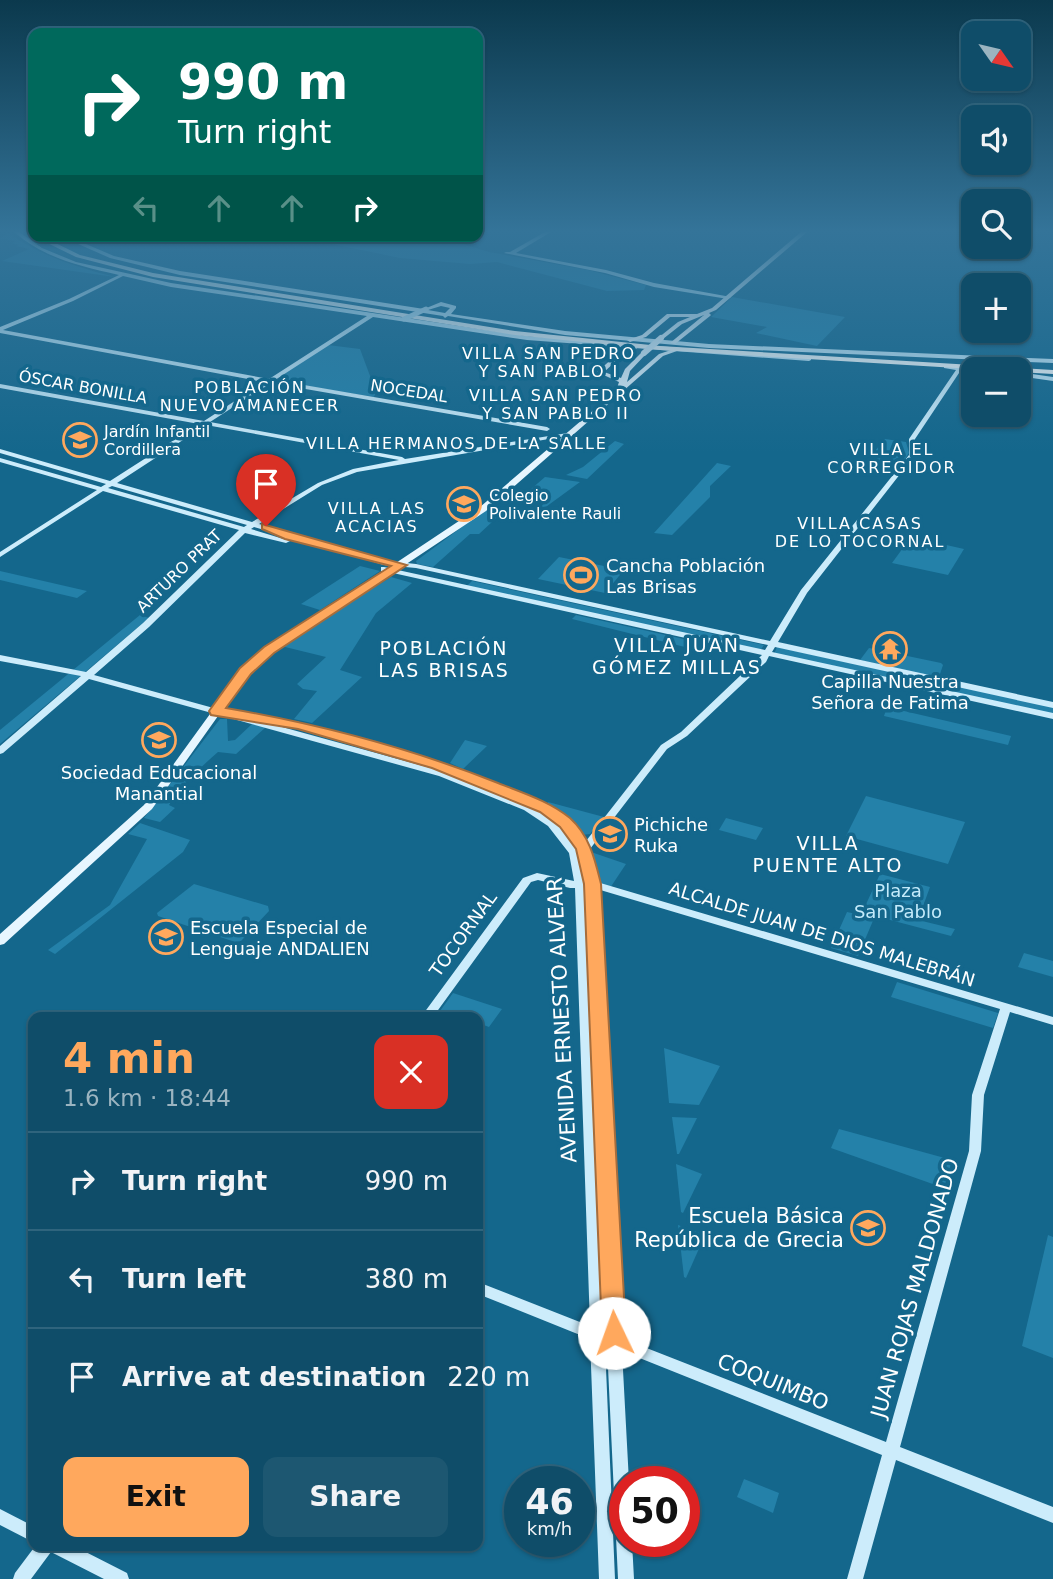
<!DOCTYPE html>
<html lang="en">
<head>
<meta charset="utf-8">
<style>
	body { margin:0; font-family:"DejaVu Sans",sans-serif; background:#1d5771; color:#f1f3f6; height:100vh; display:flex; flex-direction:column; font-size:26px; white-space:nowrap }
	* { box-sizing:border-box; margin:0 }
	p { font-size:23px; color:#9bb4c0 }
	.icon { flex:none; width:38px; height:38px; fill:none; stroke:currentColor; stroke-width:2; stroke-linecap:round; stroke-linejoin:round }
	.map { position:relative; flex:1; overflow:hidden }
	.sheet { position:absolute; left:28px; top:1012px; width:455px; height:539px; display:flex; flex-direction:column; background:#0f4d69; border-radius:14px; box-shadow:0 2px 5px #0004,0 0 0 2px #2f647d }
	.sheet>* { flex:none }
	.guide { position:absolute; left:28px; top:28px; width:455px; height:214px; border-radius:14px; box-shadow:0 2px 5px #0004,0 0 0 2px #2f647d; background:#00695c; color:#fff; overflow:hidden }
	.needle { width:46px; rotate:124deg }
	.tools { position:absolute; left:961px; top:21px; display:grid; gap:14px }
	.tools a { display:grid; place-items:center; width:70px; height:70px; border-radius:14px; background:#0f4d69; box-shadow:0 2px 5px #0004,0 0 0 2px #2f647d; font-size:35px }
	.speed { position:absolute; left:504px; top:1466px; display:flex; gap:14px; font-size:35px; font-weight:700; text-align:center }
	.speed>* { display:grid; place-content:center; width:91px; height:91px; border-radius:50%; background:#0f4d69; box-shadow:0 2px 5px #0004,0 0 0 2px #2f647d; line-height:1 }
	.speed small { font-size:18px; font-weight:400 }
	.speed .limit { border:10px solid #d22; background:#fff; color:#111 }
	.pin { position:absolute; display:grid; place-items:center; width:60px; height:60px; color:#fff; margin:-72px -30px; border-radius:50% 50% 50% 0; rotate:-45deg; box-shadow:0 0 7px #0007 }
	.pin .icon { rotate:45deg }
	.me { position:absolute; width:77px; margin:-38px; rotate:357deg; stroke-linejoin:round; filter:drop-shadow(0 0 5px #0008) }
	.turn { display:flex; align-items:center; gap:24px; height:147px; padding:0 35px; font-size:32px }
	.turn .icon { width:91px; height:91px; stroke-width:2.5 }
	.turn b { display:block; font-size:49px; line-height:60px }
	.lanes { display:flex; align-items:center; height:66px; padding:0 35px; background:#0003; justify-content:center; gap:35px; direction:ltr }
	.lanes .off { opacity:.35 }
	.round { display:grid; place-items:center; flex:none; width:74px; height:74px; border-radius:14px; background:#1d5771 }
	.headline { display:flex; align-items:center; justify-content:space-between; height:119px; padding:0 35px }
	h1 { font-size:42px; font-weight:800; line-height:52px; color:#ffa85d }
	.primary-button { display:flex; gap:14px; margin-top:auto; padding:14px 35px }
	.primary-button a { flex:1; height:80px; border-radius:14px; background:#ffa85d; color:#111; font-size:28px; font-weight:800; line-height:80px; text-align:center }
	.primary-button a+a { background:#1d5771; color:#f1f3f6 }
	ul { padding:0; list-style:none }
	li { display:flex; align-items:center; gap:21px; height:98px; padding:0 35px; border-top:2px solid #2f647d }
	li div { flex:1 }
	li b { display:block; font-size:26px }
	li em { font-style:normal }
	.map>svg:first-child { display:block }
	.green { fill:#2481a9 }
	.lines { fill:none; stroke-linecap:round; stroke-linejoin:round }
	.secondary { fill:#ccecfb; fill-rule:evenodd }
	.primary { fill:#e7f6ff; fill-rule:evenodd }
	.highway { fill:#fff; fill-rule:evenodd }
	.secondary-bridge { stroke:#ccecfb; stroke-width:5 }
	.primary-bridge { stroke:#e7f6ff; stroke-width:6 }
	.route { fill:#ffa85d; stroke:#a66d3c; stroke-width:2 }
	.labels { text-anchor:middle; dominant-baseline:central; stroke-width:7; stroke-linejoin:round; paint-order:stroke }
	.far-neighbourhood-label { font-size:16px; letter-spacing:2px; fill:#fff; stroke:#14678c }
	.far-street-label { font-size:16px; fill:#fff; stroke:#14678c }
	.far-poi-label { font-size:16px; fill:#fff; stroke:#14678c; text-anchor:start }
	.poi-label { font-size:18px; fill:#fff; stroke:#14678c; text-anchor:start }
	.park-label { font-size:18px; fill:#c4ebfb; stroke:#14678c }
	.street-label { font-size:18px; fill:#fff; stroke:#14678c }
	.neighbourhood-label { font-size:19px; letter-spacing:2px; fill:#fff; stroke:#14678c }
	.near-street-label { font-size:21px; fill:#fff; stroke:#14678c }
	.near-poi-label { font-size:21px; fill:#fff; stroke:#14678c; text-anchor:end }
</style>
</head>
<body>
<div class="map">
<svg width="1053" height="1579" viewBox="0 0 1053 1579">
	<rect width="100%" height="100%" fill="#14678c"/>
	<g class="green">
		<path d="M8,233C41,256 76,267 115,277L2,261L29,249L16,246L19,245L12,243L16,241L0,239Z"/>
		<path d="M315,236H436L489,252L588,270L646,285L644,290L607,291L497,262L470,264L400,258L313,240Z"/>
		<path d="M732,297L845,317L817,346L756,333L767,327L711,317Z"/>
		<path d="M328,345L360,349L376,392L374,397L280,382L286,372Z"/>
		<path d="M885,439L906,442L909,453L897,470L864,464Z"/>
		<path d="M615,441L624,444L587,479L566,475L583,467Z"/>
		<path d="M717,463L731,466L710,486V497L672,535L654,533Z"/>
		<path d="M545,477L580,482L543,509H539L545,502L536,500L530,505L516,502Z"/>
		<path d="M489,507L505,510L479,534H470L433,567L417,564L416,561Z"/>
		<path d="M911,537L964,549L948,575L892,563Z"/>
		<path d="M559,557L624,570L605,593L538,579Z"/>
		<path d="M360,566L380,571L320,610L301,604Z"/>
		<path d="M0,571L87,591L77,598L0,580Z"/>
		<path d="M391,577L412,583L376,613L340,670L362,677L312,723L294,719L317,691L303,689L297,684L326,657L281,646Z"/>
		<path d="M472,581L764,645L760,651L467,586Z"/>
		<path d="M140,615L149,618L0,744V730Z"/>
		<path d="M576,615L706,644L693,649L572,619Z"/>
		<path d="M777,647L1053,707V715L774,654Z"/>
		<path d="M869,648L941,663L943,665L939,677H935L860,660Z"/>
		<path d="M887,707L1011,736L1008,745L884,716Z"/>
		<path d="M220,719H227L228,741L235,740L252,724L266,727L236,754L218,752C201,767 180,786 169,805L175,808L160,822L144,818Z"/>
		<path d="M465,740L487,746L463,769L450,763Z"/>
		<path d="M866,796L965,822L948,864L846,836Z"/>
		<path d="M548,802L604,817L590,834L581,835L547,807Z"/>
		<path d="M726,818L763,828L756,840L719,830Z"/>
		<path d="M140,823L190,840L183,852L55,954L48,950L110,905L147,839L128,834Z"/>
		<path d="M591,852L626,864L610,888L596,884Z"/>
		<path d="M880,874L930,887L918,920L955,929L951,936L875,916L858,956L831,948L847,912L861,915Z"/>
		<path d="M194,884L268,906L269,911L241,941L235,942L158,916L157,913Z"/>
		<path d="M1024,953L1053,961V977L1018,967Z"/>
		<path d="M897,982L998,1013L993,1028L891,997Z"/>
		<path d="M453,993L502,1009L489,1027L478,1023V1017H457L440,1011Z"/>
		<path d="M664,1048L720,1066L699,1105L669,1103Z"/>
		<path d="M672,1117L697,1118L679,1154H677Z"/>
		<path d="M839,1129L952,1160L944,1188L831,1148Z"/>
		<path d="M676,1164L702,1174L683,1213L681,1212Z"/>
		<path d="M678,1225L705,1235L686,1278L684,1277Z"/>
		<path d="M1048,1235L1053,1237V1358L1022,1346Z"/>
		<path d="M744,1479L779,1493L773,1513L737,1497Z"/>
	</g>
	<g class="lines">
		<g class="secondary">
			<path d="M14,232H19L42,248L76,262L171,283L527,336L811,358V360L809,361L527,340L373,317L275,380L547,427L550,429L547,431L271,383L210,422L402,457L405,459L574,432L575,433L572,435L357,472L322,485L259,524L388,561L416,564L770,641L801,590L909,455V439L956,370L944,368V366L975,369H973V372L961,370L915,439V455L807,593L778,642L1053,702V708L775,647L772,652L1053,713V719L769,656L766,662L687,736L667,749L590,849L595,864L597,882L1053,1017V1025L1010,1012L984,1095L981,1151L900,1447L1053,1507V1523L896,1460L863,1579H847L882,1455L622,1351L629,1482H625V1542H632L634,1579H618L607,1346L605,1345L615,1579H599L590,1339L478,1294V1282L590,1326L575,888H570L538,880L531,882L433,1017H421L523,878L537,873L574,881L569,853L548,826L524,810L439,776L89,679L3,753L0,754V746L81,676L0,661V655L86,672L143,623L239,530L103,491L0,557V552L97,490L0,462V458L101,487L106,484L0,453V449L110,481L199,424L0,388V384L204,421L264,382L0,333V327L69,299L119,275C80,266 46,259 14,232ZM123,276L171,287L367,316L269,379L3,330L73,301ZM206,425L399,460L353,469L318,483L252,522L117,483ZM112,486L247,525L244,527L108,488ZM254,527L384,565L416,568L768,645L765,650L384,567H381V571H384L762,655L681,732L661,745L586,841L570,822L549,806L431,759L299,722L296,721L291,724L293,726L425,763L543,810L562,826L577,844L579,849L578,851C586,858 585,871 586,881H584L578,851L556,822L530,806L445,772L94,675L149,627L245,533L286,543L290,541L251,529ZM585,888H587L607,1332L605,1331ZM597,889L1000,1009L972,1095L969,1151L886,1442L621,1338Z"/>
			<path d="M545,232H551L516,253L606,270L654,283L731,297L728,299L654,287L605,273L504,253L506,252H510Z"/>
			<path d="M60,236H67L114,256L180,271L424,309L441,302L456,306V308L451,314L565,331L709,344L1053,359V363L709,348L565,335L448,316L445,318L443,316L180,275L110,258ZM441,306L450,308L445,313L428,310Z"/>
			<path d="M1018,372L1053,377V381L1018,376Z"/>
			<path d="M0,1509L33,1526V1542L0,1525Z"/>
			<path d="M36,1545H72L127,1573L129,1579H104L51,1552L31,1579H13L15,1573Z"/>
		</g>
		<g class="primary">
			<path d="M801,232H807L716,310L709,313L711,315L710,316L675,344L670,343L704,315L682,324L663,339L658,338L678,322L690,317H670L646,337L630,342L627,340L642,335L667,314H697L712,308Z"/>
			<path d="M634,346L637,348L636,349L626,352L604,372L621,378L625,369L642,352H646V354L630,371L627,382L659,354L674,349L677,351L663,356L486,511L265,658L245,678L152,809L4,944L0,945V934L144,805L239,674L259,654L480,507L616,391L619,382L597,372L622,350Z"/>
		</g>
		<path class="highway" d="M33,236H41L80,255L153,273L515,331L660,346L1053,370V374L1018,372V369H973L660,350L515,335L153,277L76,257Z"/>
		<path class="secondary-bridge" d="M404,319L426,309"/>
		<path class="primary-bridge" d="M644,353L661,338"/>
	</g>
	<linearGradient id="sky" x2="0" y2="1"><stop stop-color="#0b394d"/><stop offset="0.51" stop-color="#347499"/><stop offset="1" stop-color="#347499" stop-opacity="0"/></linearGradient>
	<rect width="1053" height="453" fill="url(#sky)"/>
	<path class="route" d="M262,524L407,565L274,653L251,674L226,708C319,724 410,748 498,783C523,793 549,801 570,818C590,836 595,860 601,884L626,1333L622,1340L614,1343L605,1340L602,1333L584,884L576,849L560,827L540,812L432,768L298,729L211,715L209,711L240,668L264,647L391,566L285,539L262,529Z"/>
	<defs>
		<g id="school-ring" transform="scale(1.75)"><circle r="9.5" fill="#14678c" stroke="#ffa85d" stroke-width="1.5"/><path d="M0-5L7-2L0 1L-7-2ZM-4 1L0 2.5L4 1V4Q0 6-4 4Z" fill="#ffa85d"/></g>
		<g id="stadium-ring" transform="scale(1.75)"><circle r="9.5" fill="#14678c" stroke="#ffa85d" stroke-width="1.5"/><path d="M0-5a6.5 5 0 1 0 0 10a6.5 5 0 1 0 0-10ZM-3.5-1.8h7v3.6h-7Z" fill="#ffa85d"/></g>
		<g id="temple-ring" transform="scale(1.75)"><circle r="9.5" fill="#14678c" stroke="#ffa85d" stroke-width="1.5"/><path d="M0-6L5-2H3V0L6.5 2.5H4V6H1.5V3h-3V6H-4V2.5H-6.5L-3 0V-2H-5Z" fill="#ffa85d"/></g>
	</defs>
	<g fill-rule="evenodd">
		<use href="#school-ring" x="80" y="440"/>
		<use href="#school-ring" x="464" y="504"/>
		<use href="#stadium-ring" x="581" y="575"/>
		<use href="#temple-ring" x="890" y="649"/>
		<use href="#school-ring" x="159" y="740"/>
		<use href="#school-ring" x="610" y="834"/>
		<use href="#school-ring" x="166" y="937"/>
		<use href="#school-ring" x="868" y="1228"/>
	</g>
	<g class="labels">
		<g class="far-neighbourhood-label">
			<text x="549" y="353">VILLA SAN PEDRO<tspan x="549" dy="18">Y SAN PABLO I</tspan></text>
			<text x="250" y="387">POBLACIÓN<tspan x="250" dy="18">NUEVO AMANECER</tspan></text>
			<text x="556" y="395">VILLA SAN PEDRO<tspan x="556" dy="18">Y SAN PABLO II</tspan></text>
			<text x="457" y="443">VILLA HERMANOS DE LA SALLE</text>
			<text x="892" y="449">VILLA EL<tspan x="892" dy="18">CORREGIDOR</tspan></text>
			<text x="377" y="508">VILLA LAS<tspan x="377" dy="18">ACACIAS</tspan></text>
			<text x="860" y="523">VILLA CASAS<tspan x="860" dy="18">DE LO TOCORNAL</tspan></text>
		</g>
		<g class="far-street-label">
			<text transform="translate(83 387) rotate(10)">ÓSCAR BONILLA</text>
			<text transform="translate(409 391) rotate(9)">NOCEDAL</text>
			<text transform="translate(179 571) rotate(-44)">ARTURO PRAT</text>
		</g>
		<g class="far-poi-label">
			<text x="104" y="431">Jardín Infantil<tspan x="104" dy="18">Cordillera</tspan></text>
			<text x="489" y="495">Colegio<tspan x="489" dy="18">Polivalente Rauli</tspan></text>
		</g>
		<g class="poi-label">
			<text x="606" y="565">Cancha Población<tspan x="606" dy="21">Las Brisas</tspan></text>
			<text x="890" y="681" text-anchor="middle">Capilla Nuestra<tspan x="890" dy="21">Señora de Fatima</tspan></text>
			<text x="159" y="772" text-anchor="middle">Sociedad Educacional<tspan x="159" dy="21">Manantial</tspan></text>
			<text x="634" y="824">Pichiche<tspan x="634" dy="21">Ruka</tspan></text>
			<text x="190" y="927">Escuela Especial de<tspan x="190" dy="21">Lenguaje ANDALIEN</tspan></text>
		</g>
		<g class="park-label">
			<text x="898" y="890">Plaza<tspan x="898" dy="21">San Pablo</tspan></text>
		</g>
		<g class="street-label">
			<text transform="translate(463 934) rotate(-54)">TOCORNAL</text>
			<text transform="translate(822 934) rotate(17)">ALCALDE JUAN DE DIOS MALEBRÁN</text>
		</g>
		<g class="neighbourhood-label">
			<text x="677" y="645">VILLA JUAN<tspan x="677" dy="22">GÓMEZ MILLAS</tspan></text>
			<text x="444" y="648">POBLACIÓN<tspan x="444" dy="22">LAS BRISAS</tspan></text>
			<text x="828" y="843">VILLA<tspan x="828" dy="22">PUENTE ALTO</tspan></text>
		</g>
		<g class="near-street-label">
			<text transform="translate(562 1020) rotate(-93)">AVENIDA ERNESTO ALVEAR</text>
			<text transform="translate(915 1288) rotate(-74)">JUAN ROJAS MALDONADO</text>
			<text transform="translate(773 1382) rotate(22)">COQUIMBO</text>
		</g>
		<g class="near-poi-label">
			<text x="844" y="1216">Escuela Básica<tspan x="844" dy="24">República de Grecia</tspan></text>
		</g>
	</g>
</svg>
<div class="tools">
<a><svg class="needle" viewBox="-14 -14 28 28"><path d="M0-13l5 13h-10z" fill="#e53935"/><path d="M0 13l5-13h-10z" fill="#9bb4c0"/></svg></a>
<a><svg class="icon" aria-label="sound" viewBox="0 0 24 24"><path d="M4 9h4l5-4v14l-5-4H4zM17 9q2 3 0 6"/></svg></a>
<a><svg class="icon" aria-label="search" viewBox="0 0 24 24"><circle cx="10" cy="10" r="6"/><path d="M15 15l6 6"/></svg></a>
<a>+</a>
<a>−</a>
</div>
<div class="speed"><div>46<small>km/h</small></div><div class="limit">50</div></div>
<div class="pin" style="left:266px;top:526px;background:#d93025"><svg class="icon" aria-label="arrive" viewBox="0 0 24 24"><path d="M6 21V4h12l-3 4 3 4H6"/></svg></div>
<svg class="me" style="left:614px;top:1333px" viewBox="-20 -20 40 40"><circle r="19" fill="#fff"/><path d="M0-13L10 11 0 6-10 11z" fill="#ffa85d"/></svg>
<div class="guide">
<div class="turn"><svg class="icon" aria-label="right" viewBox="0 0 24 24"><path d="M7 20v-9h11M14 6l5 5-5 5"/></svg><div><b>990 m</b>Turn right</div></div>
<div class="lanes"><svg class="icon off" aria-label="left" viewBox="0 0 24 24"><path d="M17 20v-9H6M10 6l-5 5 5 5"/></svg><svg class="icon off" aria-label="ahead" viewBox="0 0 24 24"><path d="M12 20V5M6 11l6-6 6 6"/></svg><svg class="icon off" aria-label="ahead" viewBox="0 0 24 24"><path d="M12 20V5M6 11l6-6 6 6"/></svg><svg class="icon" aria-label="right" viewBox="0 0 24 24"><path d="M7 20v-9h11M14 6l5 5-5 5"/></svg></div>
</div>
<section class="sheet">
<div class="headline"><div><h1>4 min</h1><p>1.6 km · 18:44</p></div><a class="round" style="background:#d93025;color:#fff"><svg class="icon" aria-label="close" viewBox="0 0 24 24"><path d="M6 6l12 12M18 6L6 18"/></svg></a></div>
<ul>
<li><svg class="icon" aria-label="right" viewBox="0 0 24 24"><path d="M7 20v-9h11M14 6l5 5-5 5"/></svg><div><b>Turn right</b></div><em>990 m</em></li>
<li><svg class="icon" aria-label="left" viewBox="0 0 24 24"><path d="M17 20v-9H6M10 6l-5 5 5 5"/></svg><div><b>Turn left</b></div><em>380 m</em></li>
<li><svg class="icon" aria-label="arrive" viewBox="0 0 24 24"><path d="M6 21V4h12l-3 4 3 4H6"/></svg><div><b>Arrive at destination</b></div><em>220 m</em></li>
</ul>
<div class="primary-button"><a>Exit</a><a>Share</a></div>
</section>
</div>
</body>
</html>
